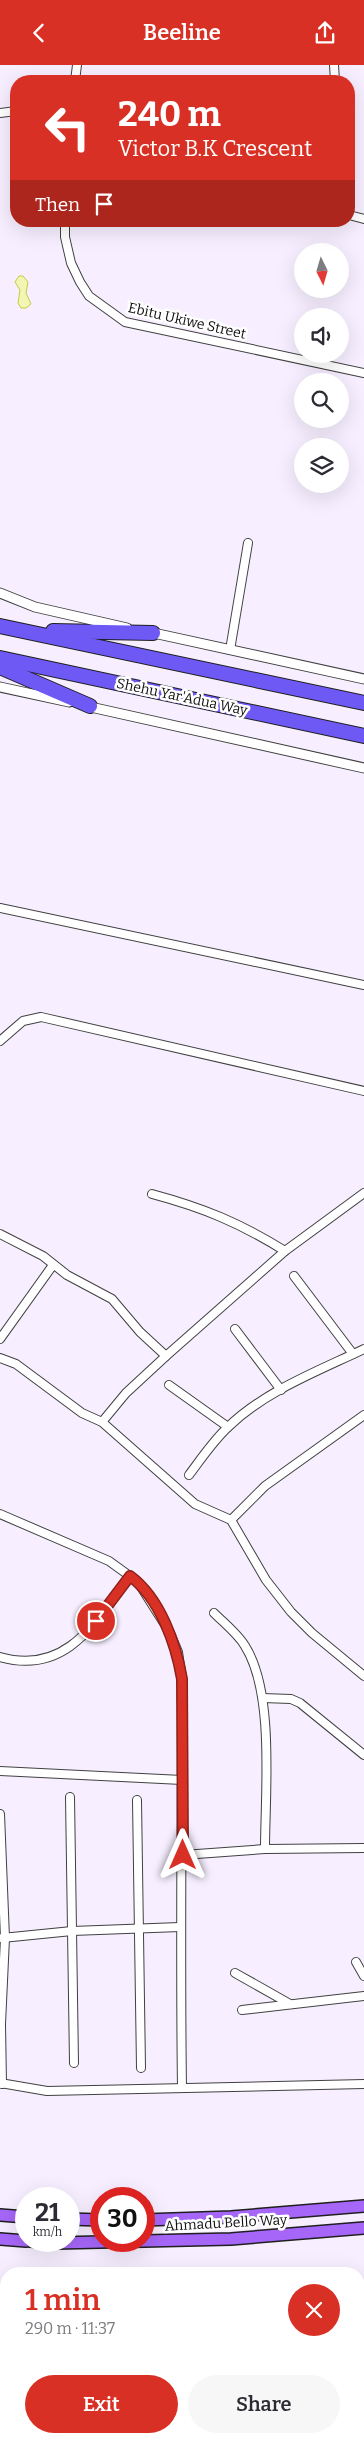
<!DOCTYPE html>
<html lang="en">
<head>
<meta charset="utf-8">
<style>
	body { margin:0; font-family:Bitter,serif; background:#f7f7f7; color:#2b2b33; height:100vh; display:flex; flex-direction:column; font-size:19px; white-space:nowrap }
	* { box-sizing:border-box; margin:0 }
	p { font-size:16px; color:#7c7c81 }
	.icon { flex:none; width:28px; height:28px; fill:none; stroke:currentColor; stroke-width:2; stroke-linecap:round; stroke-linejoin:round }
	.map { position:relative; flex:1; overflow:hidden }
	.side { position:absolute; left:0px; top:2202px; width:365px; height:176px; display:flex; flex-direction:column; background:#fff; border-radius:20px 20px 0 0; box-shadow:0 5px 20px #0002 }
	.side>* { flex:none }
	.guide { position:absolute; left:10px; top:10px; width:345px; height:152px; border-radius:20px; box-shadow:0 5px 20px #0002; background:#d93025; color:#fff; overflow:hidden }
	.needle { width:32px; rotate:175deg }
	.controls { position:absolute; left:294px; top:178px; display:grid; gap:10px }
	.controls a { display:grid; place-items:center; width:55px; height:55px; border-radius:50%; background:#fff; box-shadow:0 5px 20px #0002; font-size:25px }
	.speed { position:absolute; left:15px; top:2122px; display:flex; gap:10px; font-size:25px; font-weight:700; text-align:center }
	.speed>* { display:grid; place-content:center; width:65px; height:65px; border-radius:50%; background:#fff; box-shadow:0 5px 20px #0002; line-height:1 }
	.speed small { font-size:12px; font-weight:400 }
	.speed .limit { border:8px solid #d22; background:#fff; color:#111 }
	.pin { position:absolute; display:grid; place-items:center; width:42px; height:42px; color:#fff; margin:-21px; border:2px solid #fff; border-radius:50%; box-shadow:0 1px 5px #0007 }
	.me { position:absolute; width:55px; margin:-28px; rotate:0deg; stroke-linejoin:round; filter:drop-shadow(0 0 4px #0008) }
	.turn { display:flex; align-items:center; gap:18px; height:105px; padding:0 25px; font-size:22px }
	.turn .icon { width:65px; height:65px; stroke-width:2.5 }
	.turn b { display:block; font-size:35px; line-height:42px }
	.then { display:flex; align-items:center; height:48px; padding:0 25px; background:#0003; gap:10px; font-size:19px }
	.round { display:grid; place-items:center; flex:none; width:52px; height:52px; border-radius:26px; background:#f7f7f7 }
	.overview { display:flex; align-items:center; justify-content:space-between; height:85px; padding:0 25px }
	h1 { font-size:30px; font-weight:600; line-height:38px; color:#d93025 }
	.action { display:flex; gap:10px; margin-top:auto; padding:10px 25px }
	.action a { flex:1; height:58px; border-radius:30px; background:#d93025; color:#fff; font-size:20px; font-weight:600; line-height:58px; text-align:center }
	.action a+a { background:#f7f7f7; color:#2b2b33 }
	header { display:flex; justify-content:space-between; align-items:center; height:65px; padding:0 25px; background:#d93025; color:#fff; font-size:22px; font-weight:600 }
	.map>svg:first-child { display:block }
	.water { fill:#f2f6b4; stroke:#c1cd3b }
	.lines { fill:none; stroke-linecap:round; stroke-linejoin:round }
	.minor-casing { stroke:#414141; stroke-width:10 }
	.tertiary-casing { stroke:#414141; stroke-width:11 }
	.primary-casing { stroke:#1f1f1f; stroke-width:14 }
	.motorway-casing { stroke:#1f1f1f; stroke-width:16 }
	.minor { stroke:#fff; stroke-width:8 }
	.tertiary { stroke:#fff; stroke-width:9 }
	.primary { stroke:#a667f8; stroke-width:11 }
	.motorway { stroke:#6e59f4; stroke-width:14 }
	.route-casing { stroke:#8d1f18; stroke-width:12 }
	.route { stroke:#d93025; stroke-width:9 }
	.labels { text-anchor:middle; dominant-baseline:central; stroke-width:5; stroke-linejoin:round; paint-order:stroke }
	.street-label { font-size:14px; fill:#0e0e0e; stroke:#fff }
</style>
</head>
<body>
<header><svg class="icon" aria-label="back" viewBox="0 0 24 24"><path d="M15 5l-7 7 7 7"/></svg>Beeline<svg class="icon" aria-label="share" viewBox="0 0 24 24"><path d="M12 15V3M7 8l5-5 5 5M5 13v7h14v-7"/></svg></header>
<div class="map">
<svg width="364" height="2378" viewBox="0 0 364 2378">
	<rect width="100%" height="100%" fill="#f7efff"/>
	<path class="water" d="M19,211H23L28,217L26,228L31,239L26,243H21L18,238L20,225L15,217Z"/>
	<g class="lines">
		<g class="minor-casing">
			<g id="minor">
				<path d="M334,0L335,16"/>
				<path d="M75,16L77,0"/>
				<path d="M0,48L16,46"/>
				<path d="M349,150L364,154"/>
				<path d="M65,156V172L71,198L80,217L89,231L125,257L364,308"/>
				<path d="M230,585L248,478"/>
				<path d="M0,843L364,920"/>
				<path d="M0,976L23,956L41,952L364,1026"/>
				<path d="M152,1129C204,1143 240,1158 285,1186"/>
				<path d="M0,1169L43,1191L67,1210L112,1234L140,1267L166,1291"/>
				<path d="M294,1211L353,1289"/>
				<path d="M235,1264L281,1325"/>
				<path d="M0,1274L53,1200"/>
				<path d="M0,1293L16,1299L82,1348L102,1357L195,1439L231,1455L266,1515L291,1547L312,1568L364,1611"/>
				<path d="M169,1320L228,1362"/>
				<path d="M102,1357L126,1328L166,1291L285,1186L364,1128"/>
				<path d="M189,1410C201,1394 213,1376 228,1362C265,1326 318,1306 364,1284"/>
				<path d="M0,1449L109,1496L138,1517L169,1566L178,1587L182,1614C182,1750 180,1886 182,2022"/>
				<path d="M231,1455L265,1421L364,1350"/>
				<path d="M214,1548C224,1558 238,1569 245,1581C275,1628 265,1729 265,1784"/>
				<path d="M0,1592C67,1611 96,1556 130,1511"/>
				<path d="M263,1633L291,1634L300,1638L364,1690"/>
				<path d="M0,1706L182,1715"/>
				<path d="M70,1732L74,1998"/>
				<path d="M137,1735L141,2003"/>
				<path d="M0,1749L5,1873L1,1959L2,2019"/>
				<path d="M183,1790L265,1784L364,1783"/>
				<path d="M2,1873L72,1866L180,1862"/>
				<path d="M356,1897L364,1911"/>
				<path d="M235,1908L290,1939"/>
				<path d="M242,1945L364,1931"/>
				<path d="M0,2018L47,2026L364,2019"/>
				<path d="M0,2286L6,2287"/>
				<path d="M359,2291L364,2290"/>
				<path d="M297,2377L319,2378"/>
				<path d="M104,2378V2372"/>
			</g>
		</g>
		<g class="tertiary-casing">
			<g id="tertiary">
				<path d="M0,528L35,542L127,563"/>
				<path d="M149,567L364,614"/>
				<path d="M0,622L69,637"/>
				<path d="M86,641L364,703"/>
			</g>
		</g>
		<g class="primary-casing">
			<g id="primary">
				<path d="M0,2150L26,2152"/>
				<path d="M69,2154L101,2155"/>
				<path d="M144,2155L231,2152L364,2141"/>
				<path d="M0,2174L26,2176"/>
				<path d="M30,2176L57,2178L231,2174L364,2163"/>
			</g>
		</g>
		<g class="motorway-casing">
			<g id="motorway">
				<path d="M0,561L364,638"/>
				<path d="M53,566L153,568"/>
				<path d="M0,593L364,671"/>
				<path d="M0,602L90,641"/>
			</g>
		</g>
		<use href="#minor" class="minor"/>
		<use href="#tertiary" class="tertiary"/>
		<use href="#primary" class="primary"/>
		<use href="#motorway" class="motorway"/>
	</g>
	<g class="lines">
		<g class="route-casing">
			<path id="route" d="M96,1556L130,1511C160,1533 176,1579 182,1614L183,1790"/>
		</g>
		<use href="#route" class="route"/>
	</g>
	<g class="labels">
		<g class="street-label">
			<text transform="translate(187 256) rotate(13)">Ebitu Ukiwe Street</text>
			<text transform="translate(182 632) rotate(12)">Shehu Yar'Adua Way</text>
			<text transform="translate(226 2158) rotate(-3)">Ahmadu Bello Way</text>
		</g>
	</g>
</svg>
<div class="controls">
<a><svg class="needle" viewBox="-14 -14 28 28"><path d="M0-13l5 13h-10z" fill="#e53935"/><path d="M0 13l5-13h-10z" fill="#7c7c81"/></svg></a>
<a><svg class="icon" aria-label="sound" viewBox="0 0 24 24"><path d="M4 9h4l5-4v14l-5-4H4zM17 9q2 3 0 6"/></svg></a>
<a><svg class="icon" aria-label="search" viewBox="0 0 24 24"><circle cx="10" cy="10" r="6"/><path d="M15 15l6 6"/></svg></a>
<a><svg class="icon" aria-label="layers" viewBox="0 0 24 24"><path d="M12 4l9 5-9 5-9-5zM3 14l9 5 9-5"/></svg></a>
</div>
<div class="speed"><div>21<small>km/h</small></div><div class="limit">30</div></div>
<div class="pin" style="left:96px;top:1556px;background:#d93025"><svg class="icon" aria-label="arrive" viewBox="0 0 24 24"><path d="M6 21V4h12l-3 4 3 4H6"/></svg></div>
<svg class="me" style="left:183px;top:1790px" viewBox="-20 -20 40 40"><path d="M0-17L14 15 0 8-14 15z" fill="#d93025" stroke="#fff" stroke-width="4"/></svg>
<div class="guide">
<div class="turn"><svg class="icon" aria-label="left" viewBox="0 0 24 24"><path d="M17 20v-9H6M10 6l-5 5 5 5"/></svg><div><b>240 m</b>Victor B.K Crescent</div></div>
<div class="then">Then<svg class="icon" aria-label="arrive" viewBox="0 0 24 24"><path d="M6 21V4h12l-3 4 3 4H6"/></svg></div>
</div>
<section class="side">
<div class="overview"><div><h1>1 min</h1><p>290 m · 11:37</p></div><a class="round" style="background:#d93025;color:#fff"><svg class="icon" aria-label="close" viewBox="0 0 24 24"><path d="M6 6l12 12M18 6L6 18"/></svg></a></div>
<div class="action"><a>Exit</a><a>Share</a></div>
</section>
</div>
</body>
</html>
